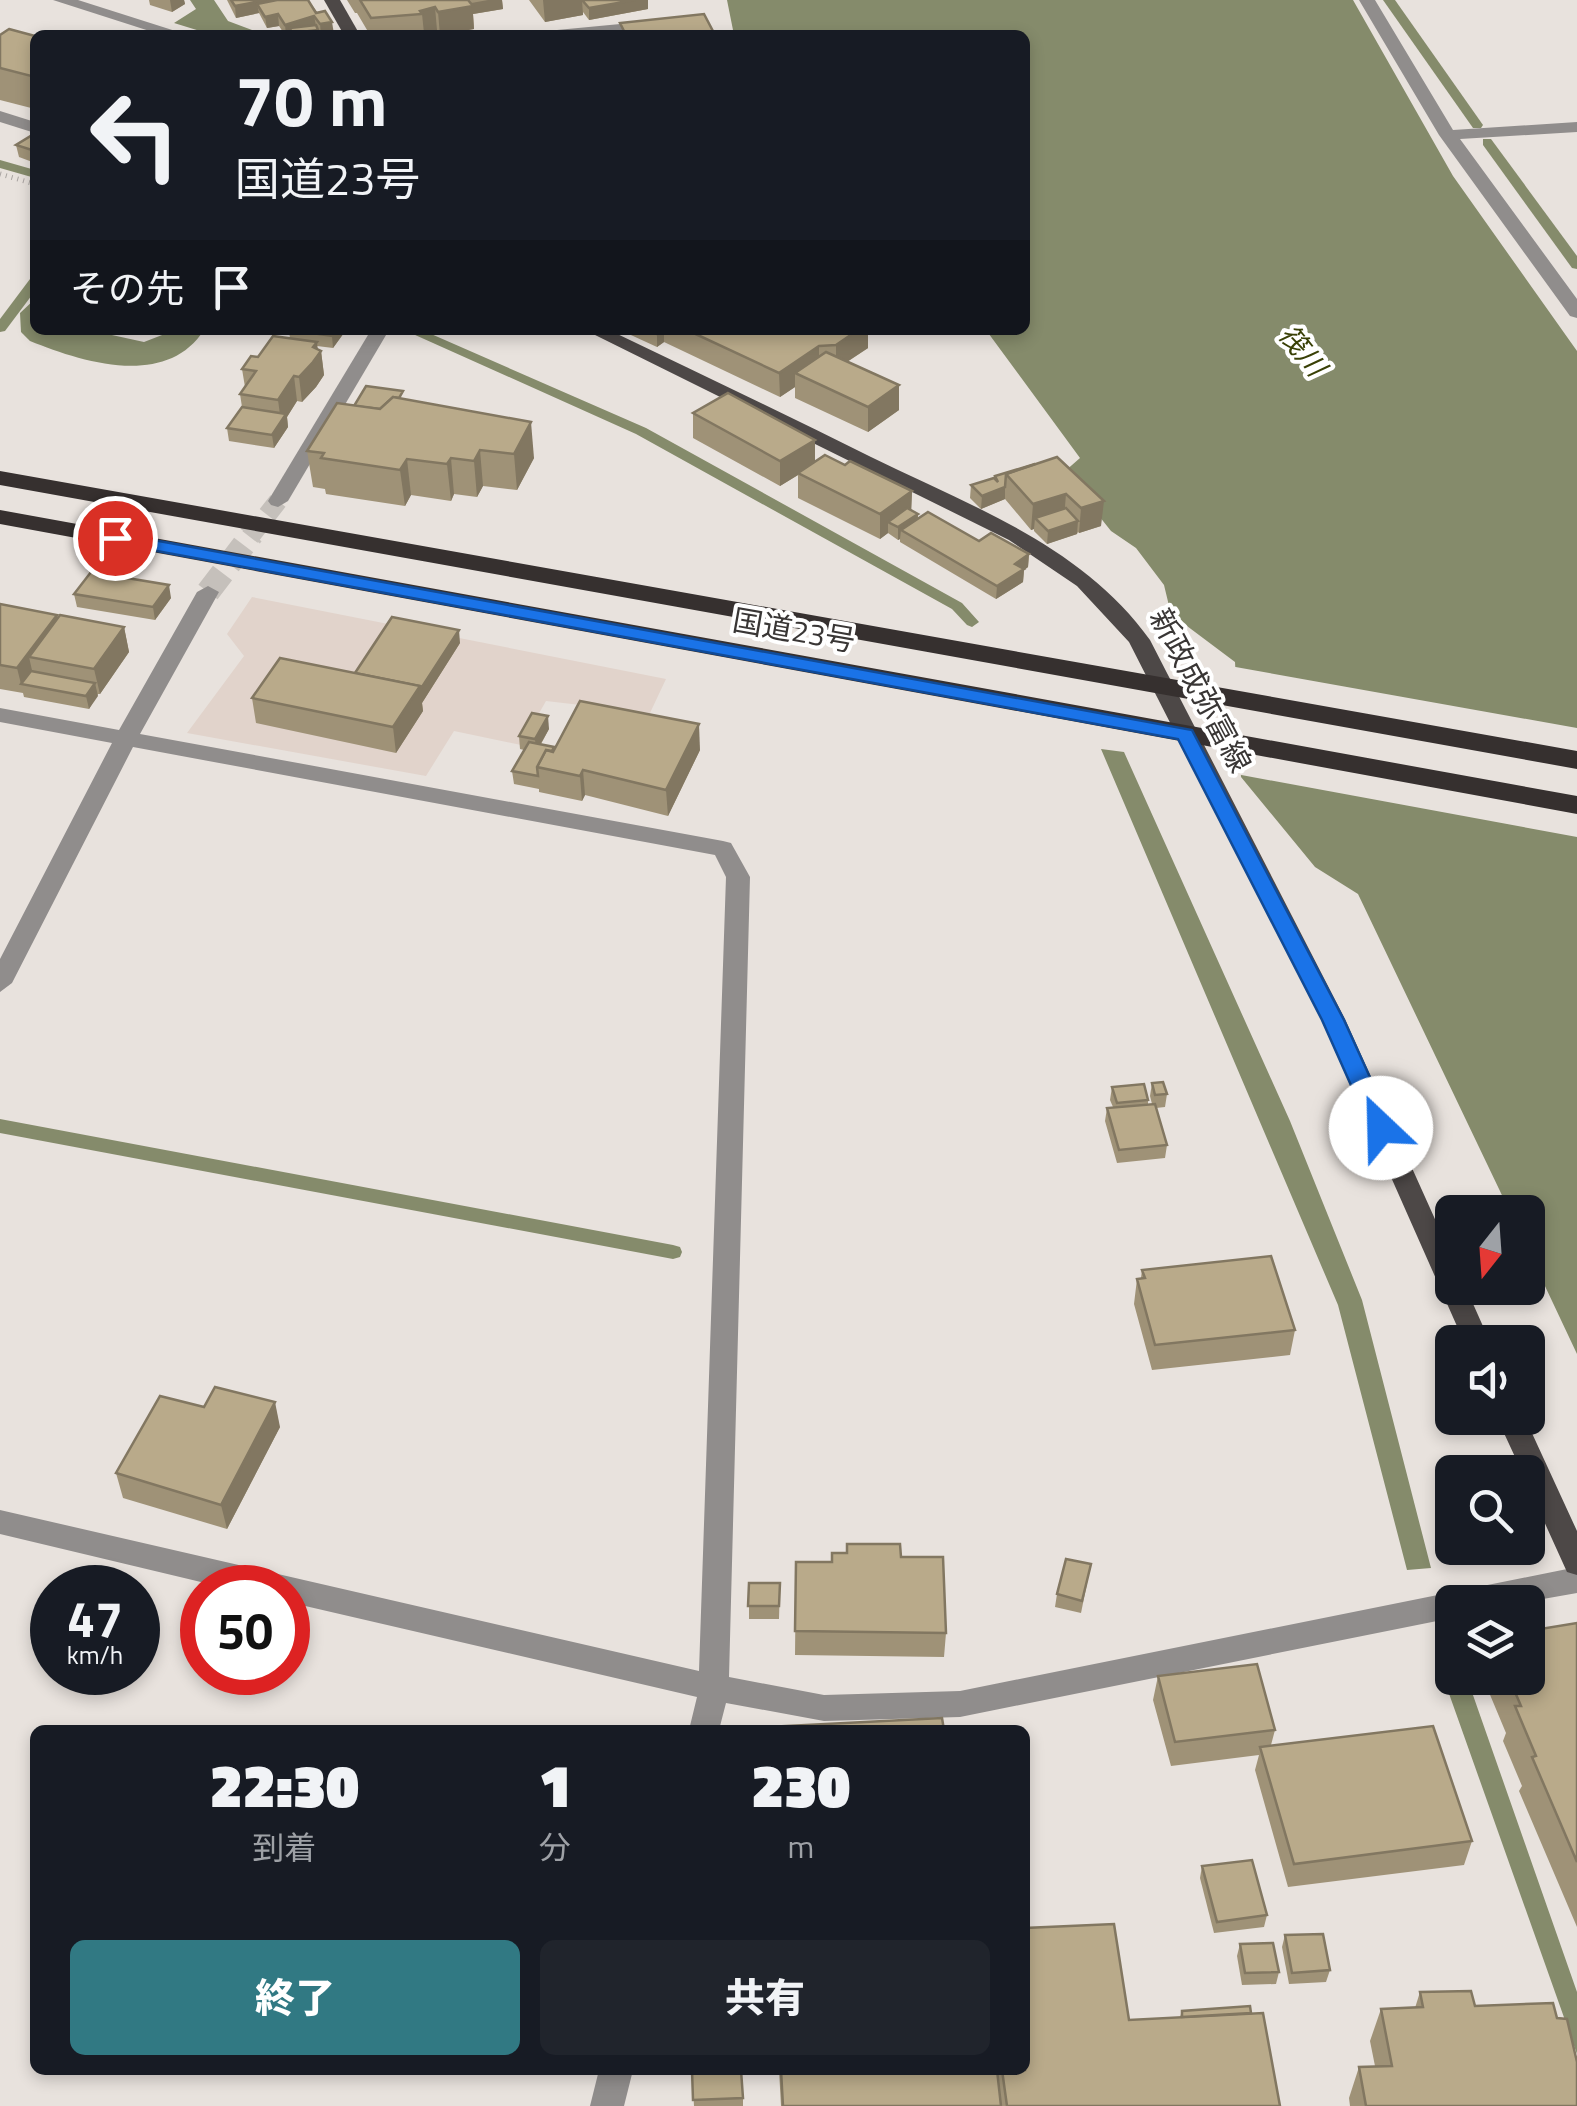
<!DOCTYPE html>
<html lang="ja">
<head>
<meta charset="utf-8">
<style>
	body { margin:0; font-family:"Titillium Web","Noto Sans JP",sans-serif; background:#20242c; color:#f1f3f6; height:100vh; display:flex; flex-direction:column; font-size:38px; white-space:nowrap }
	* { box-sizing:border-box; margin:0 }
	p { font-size:32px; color:#9ea1a6 }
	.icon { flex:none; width:55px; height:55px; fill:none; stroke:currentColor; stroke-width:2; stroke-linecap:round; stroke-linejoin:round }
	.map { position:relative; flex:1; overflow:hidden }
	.panel { position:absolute; left:30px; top:1725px; width:1000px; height:350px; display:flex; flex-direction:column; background:#171b24; border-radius:15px; box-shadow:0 5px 15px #0003 }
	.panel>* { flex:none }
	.top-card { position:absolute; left:30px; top:30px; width:1000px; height:305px; border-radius:15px; box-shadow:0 5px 15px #0003; background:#171b24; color:#f1f3f6; overflow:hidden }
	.needle { width:65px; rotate:197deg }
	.fabs { position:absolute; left:1435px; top:1195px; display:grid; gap:20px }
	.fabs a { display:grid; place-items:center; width:110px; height:110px; border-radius:15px; background:#171b24; box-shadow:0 5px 15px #0003; font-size:50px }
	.speed { position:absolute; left:30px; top:1565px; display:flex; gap:20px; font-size:50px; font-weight:700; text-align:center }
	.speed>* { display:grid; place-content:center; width:130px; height:130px; border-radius:50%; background:#171b24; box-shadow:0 5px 15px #0003; line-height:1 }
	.speed small { font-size:25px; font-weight:400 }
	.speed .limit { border:15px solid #d22; background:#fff; color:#111 }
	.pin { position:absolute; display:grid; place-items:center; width:85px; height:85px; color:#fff; margin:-42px; border:5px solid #fff; border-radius:50%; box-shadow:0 2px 10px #0007 }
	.me { position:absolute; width:110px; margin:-55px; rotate:336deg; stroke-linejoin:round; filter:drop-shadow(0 0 8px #0008) }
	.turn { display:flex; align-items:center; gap:35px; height:210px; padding:0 40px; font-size:45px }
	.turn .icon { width:130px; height:130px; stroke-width:2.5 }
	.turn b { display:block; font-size:70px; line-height:85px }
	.then { display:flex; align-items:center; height:95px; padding:0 40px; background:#0003; gap:20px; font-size:38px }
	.eta { display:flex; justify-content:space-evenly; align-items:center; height:170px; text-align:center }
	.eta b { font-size:60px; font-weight:800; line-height:70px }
	.cta { display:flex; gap:20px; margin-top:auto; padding:20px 40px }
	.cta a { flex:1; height:115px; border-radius:15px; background:#317983; color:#fff; font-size:40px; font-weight:800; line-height:115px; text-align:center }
	.cta a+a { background:#20242c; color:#f1f3f6 }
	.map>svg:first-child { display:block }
	.built { fill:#e1d3cb }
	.water { fill:#858b6b }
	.pier { fill:#e8e2dd }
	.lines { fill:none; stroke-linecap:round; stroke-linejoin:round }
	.stream { fill:#858b6b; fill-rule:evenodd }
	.minor-tunnel-far1 { stroke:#c5c0bb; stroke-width:19; stroke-dasharray:19 9; stroke-linecap:butt }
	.minor-tunnel { stroke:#c5c0bb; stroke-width:24; stroke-dasharray:24 11; stroke-linecap:butt }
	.path { stroke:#a9a4a1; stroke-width:5; stroke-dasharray:1 5; stroke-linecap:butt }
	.minor { fill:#908d8c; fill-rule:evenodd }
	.major { fill:#4d4847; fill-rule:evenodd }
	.highway { fill:#36302f; fill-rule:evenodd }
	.wall { fill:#9f9277 }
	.shaded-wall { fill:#827761 }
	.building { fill:#b9aa8a; stroke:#827761; stroke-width:2.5 }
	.route { fill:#1a73e8; stroke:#114b97; stroke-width:2.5 }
	.labels { text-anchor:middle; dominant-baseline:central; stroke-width:8; stroke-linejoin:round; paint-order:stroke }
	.far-water-label { font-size:28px; font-style:italic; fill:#394006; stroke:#fff }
	.street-label { font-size:30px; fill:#393635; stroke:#fff }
</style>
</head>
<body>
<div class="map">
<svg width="1577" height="2106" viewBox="0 0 1577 2106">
	<rect width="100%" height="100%" fill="#e8e2dd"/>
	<path class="built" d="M252,597L666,679L650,713L546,701L521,745L454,731L426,776L187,733L244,656L227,634Z"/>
	<g class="water">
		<path d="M190,0H214L228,21L263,34L213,35L174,23L196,9Z"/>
		<path d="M727,0H1353L1453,176L1577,351V1354L1528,1250V1212H1510L1358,894L1315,867L1241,777L1235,662L1171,614L1164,585L1136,548L1111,531L1064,472L1080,458L986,330H1025V35H734Z"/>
		<path d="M35,299V330H89L144,342L175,330H204C166,389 82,362 30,341L21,332L20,313Z"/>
		<path d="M1101,749L1124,752L1290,1121L1362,1300L1431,1568L1407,1570L1338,1305Z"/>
		<path d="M1452,1653V1678H1467L1577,1992V2054L1436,1657Z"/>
	</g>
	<path class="pier" d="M1230,666L1577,728V837L1236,774Z"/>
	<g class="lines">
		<g class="stream">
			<path d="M1383,0H1395L1483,125L1481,128H1473Z"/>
			<path d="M1483,139H1491L1577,256V269L1572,268L1483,145Z"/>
			<path d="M0,160L35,170V178L0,168Z"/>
			<path d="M35,278V291L5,331L0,332V319L30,279Z"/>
			<path d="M404,330H422L646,428L962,603L979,622L972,627L967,625L952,609L636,434Z"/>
			<path d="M0,1119L673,1245L680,1247L682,1252L680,1257L673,1259L0,1133Z"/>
		</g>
		<path class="minor-tunnel-far1" d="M250,537L278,501"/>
		<path class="minor-tunnel" d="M208,592L252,534"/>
		<path class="path" d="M0,174L35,184"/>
		<g class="minor">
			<path d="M53,0H78L188,35H162Z"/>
			<path d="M1359,0H1375L1453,130L1577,122V132L1460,139L1577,299V318L1570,316L1439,135Z"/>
			<path d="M652,21L660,26L658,29L549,35L557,30Z"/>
			<path d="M0,111L35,122V133L0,122Z"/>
			<path d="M371,330H389L288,501L278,507L271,505L268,501Z"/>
			<path d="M208,586L219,592L140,734L723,841L731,843L750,877L729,1677L824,1695L960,1691L1577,1567V1593L1526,1602H1452V1618L960,1717L824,1721L726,1703L719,1730H689L697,1697L288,1602V1588H226L0,1534V1510L699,1671L726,877L715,855L133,747L12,983L0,992V959L112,743L0,722V708L119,730L197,592Z"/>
			<path d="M599,2070H633L624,2106H590Z"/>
		</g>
		<g class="major">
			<path d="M324,0H340L360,35H344Z"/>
			<path d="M585,330H609C697,372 784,414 871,457C971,506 1083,546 1150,640L1345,1019L1452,1257V1288H1466L1490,1342H1464L1321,1019L1129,642L1077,586L1009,540Z"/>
			<path d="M1497,1418H1525L1577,1531V1575L1567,1572L1528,1486V1472H1522Z"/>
		</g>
		<g class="highway">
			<path d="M0,471L1577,751V769L0,485Z"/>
			<path d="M0,510L1577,796V814L0,524Z"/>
		</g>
	</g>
	<g class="wall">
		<path d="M149,0H184L185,4L172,12L150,5Z"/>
		<path d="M227,0H308L334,34L321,35L318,31V35H285L279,26L267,28L259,13L236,18Z"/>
		<path d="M347,0H502L503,9L473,14L474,29L440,35L437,30L424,33V35H370L357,13H355Z"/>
		<path d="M529,0H648V9L589,20L583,12V15L545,22Z"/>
		<path d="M0,35L35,36V109L0,100Z"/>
		<path d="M35,134V163L19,157L16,145Z"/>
		<path d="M289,330H346L333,348L317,346L318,349L321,351L324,375L316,387L302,402L297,401L287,417L288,427L274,448L229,441L227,428L242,407L240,394L245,387L242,369L258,357L290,339Z"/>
		<path d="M620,330H868V348L847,362L899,385V410L868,432L795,398V387L780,397L664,342L657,347Z"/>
		<path d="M404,399L534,458L517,490L483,486L477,497L454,494L451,501L411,495L405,506L326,494L325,489L313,487L307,451Z"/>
		<path d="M693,413L815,462L845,465L912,491L911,510L918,514V519L979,541L1029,554L1028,567L1024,570L1023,582L996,599L900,542V539L898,540L888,533L880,539L798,498V475L780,486L693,438Z"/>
		<path d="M1057,457L1101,526L1079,533L1078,532L1077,534L1047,544L1034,531V529L1031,530L1005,499L981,509L970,498L971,485L995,479V476Z"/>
		<path d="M74,594L171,598L155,620L77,607Z"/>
		<path d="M0,604L57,615L58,618L124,627L129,652L100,694H98L89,709L24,697L23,693L0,689Z"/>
		<path d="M460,643L422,703L423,711L396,753L256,723L252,698L355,673Z"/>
		<path d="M549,729L541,744L554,750H700L668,816L585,795L582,801L539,792V789L514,784L512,771L524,750L520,749L519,736Z"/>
		<path d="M1152,1083L1167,1094L1165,1107L1156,1108L1167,1145L1165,1158L1117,1163L1105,1121L1107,1108L1113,1107L1110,1100L1112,1087L1148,1100V1104H1152L1150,1096Z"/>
		<path d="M1142,1270L1295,1330L1290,1355L1152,1370L1134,1304L1137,1279L1141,1278Z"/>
		<path d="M204,1407L280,1427L227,1529L123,1498L116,1473Z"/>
		<path d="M901,1557L946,1633L944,1657L795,1655L796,1562H832Z"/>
		<path d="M1091,1564L1081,1613L1055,1607L1057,1594Z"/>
		<path d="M749,1583H780L779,1619H749Z"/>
		<path d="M1577,1623V1927L1519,1791L1522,1786L1503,1741L1506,1733L1483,1678H1528Z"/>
		<path d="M1158,1676L1275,1730L1271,1745L1472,1841L1464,1865L1288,1887L1255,1770L1259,1755L1171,1766L1153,1700Z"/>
		<path d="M1202,1866L1267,1915L1264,1927L1214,1933L1200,1878Z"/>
		<path d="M1285,1935L1330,1970L1326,1982L1289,1984L1282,1947Z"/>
		<path d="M1240,1944L1279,1972L1276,1984L1242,1985L1237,1956Z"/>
		<path d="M1420,1992L1475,2006L1577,2106H1350L1349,2098L1359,2067L1375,2066L1370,2041L1381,2009L1415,2008Z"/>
		<path d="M1182,2011L1280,2106H781L779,2070H1025L1129,2020L1180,2017Z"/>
		<path d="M692,2070L743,2098V2106H694Z"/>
	</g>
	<g class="shaded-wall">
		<path d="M170,0H184L185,4L172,12Z"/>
		<path d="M266,0H275L257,4L259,13L236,18L235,6Z"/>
		<path d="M488,0H502L503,9L473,14L474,29L440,35L438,12L466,4Z"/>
		<path d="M543,0H591H582L583,15L545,22Z"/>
		<path d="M635,0H648V9L589,20V8Z"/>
		<path d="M435,7L437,30L424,33L422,14L420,11Z"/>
		<path d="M278,14L279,26L267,28L265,17Z"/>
		<path d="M314,16L318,35H292L290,28L291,35H286L285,25Z"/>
		<path d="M332,22L334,34L321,35L320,24Z"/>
		<path d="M336,330H346L333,348L332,336Z"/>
		<path d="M664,330V342L657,347V334Z"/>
		<path d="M858,330H868V348L836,369V345Z"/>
		<path d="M317,342L318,354L321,351L324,375L316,387L302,402L299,377Z"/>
		<path d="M819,346V371L795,373V387L780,397L779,373Z"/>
		<path d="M294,376L297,401L287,417L288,427L274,448L272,435L281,422L278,400Z"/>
		<path d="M899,385V410L868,432V407Z"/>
		<path d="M531,422L534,458L517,490L514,454Z"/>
		<path d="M815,440V465L798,473V475L780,486V461Z"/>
		<path d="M480,450L483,486L477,497L474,461Z"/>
		<path d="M451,458L454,494L451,501L447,464Z"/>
		<path d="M407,459L411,495L405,506L400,470Z"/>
		<path d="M1005,487V499L981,509L982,496Z"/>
		<path d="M912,491L911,517L888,522V533L880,539V514Z"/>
		<path d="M1066,494L1064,519L1035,518L1034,529L1031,530L1033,504Z"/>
		<path d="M1104,501L1101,526L1079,533L1081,508Z"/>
		<path d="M918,514L917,526L901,530L900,539L898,540V527Z"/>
		<path d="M1078,521L1077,534L1047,544L1048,531Z"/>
		<path d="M1029,554L1028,567L1024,570L1023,582L996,599L997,586L1015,564Z"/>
		<path d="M169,585L171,598L155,620L153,607Z"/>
		<path d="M57,615L63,640L29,657L34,679L21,684L17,668Z"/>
		<path d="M124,627L129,652L100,694L94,669Z"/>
		<path d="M459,630L460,643L422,703L423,711L396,753L393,727Z"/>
		<path d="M95,683L98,696L89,709L86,696Z"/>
		<path d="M548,716L549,729L536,752L535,739Z"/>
		<path d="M699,724L700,750L668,816L666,790Z"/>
		<path d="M583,770L585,795L582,801L580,776Z"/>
		<path d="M275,1402L280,1427L227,1529L221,1505Z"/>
	</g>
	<g class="building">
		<path d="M231,0H266L235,6Z"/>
		<path d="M277,0H308L316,13L325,11L332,22L320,24L314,16L285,25L278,14L265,17L257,4Z"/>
		<path d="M360,0H468L473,6L438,12L435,7L420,11L422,14L371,18Z"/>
		<path d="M582,0H635L589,8Z"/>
		<path d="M704,14L715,35H626L620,23Z"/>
		<path d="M316,25L318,30L292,33L290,28Z"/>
		<path d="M9,29L35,36V77L0,68V35Z"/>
		<path d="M597,32L599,35H575Z"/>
		<path d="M34,134L35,151L16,145Z"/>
		<path d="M291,330H336L332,336Z"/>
		<path d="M647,330H664L657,334Z"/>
		<path d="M687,330H858L836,345L819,346L779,373Z"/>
		<path d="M273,336L317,342L313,347L321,351L313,362L299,377L294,376L278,400L240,394L256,371L242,369L251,356L258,357Z"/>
		<path d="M826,352L899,385L868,407L795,373Z"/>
		<path d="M366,386L403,391L399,398L393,397L380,409L354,406Z"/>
		<path d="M728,393L815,440L780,461L693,413Z"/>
		<path d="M393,397L531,422L514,454L480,450L474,461L451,458L447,464L407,459L400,470L321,458L324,453L307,451L337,403L380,409Z"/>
		<path d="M242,407L286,414L272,435L227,428Z"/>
		<path d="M825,455L845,465L850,461L912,491L880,514L798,473Z"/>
		<path d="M1057,457L1104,501L1081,508L1066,494L1033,504L1006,474Z"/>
		<path d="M1035,464L1006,474L1005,487L982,496L971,485L994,478L998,482L995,476Z"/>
		<path d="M907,508L918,514L898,527L888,522Z"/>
		<path d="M1066,508L1078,521L1048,531L1035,518Z"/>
		<path d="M928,512L979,541L991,533L1029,554L1015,564L1024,569L997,586L901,530Z"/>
		<path d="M91,572L169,585L153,607L74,594Z"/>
		<path d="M0,604L57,615L17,668L0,665Z"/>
		<path d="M60,615L124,627L94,669L29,657Z"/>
		<path d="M392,617L459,630L420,690V686L355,673Z"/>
		<path d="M280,658L420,686L393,727L252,698Z"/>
		<path d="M31,671L95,683L86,696L21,684Z"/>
		<path d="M580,701L699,724L666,790L583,770L580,776L537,767L546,750L553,752Z"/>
		<path d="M532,713L548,716L535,739L519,736Z"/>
		<path d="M529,742L554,747L552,751L546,750L537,767L538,776L512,771Z"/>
		<path d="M1163,1082L1167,1094L1155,1095L1152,1083Z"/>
		<path d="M1144,1084L1148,1100L1117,1103L1112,1087Z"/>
		<path d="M1155,1104L1167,1145L1119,1150L1107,1108Z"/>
		<path d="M1271,1256L1295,1330L1155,1345L1137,1279L1145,1278L1142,1270Z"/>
		<path d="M215,1387L275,1402L221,1505L116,1473L160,1396L204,1407Z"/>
		<path d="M847,1544H900L901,1557H943L946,1633L795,1631L796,1562H832V1553H847Z"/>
		<path d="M1066,1559L1091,1564L1082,1601L1057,1594Z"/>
		<path d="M749,1583H780L779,1606H748Z"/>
		<path d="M1577,1623V1862L1532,1757L1536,1756L1515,1706H1521L1509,1678H1528V1631Z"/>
		<path d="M1257,1664L1275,1730L1175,1742L1158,1676Z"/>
		<path d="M942,1718L944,1730H768V1727Z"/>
		<path d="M1433,1726L1472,1841L1294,1864L1260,1747Z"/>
		<path d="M1252,1860L1267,1915L1217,1922L1202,1866Z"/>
		<path d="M1114,1924L1129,2020L1263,2013L1280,2106H1007L1002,2070H1025V1928Z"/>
		<path d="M1323,1934L1330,1970L1292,1973L1285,1935Z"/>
		<path d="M1273,1943L1279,1972L1245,1973L1240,1944Z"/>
		<path d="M1471,1991L1475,2006L1553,2003L1557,2018L1567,2019L1577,2062V2106H1366L1359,2067L1392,2066L1381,2009L1423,2007L1420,1992Z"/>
		<path d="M1250,2006L1251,2013L1182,2017V2011Z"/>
		<path d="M692,2070H741L743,2098L693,2100Z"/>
		<path d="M781,2070H997L1001,2106H783Z"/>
	</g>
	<path class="route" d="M115,533L1192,730L1344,1020L1393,1128L1381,1137L1370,1128L1322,1020L1178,739L108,542V535Z"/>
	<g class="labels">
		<g class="far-water-label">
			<text transform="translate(1303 350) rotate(51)">筏川</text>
		</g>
		<g class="street-label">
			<text transform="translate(794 630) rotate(10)">国道23号</text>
			<text transform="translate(1201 690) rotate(62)">新政成弥富線</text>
		</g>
	</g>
</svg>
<div class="fabs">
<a><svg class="needle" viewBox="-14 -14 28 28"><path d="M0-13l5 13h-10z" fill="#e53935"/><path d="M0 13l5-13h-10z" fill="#9ea1a6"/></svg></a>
<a><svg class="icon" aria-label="sound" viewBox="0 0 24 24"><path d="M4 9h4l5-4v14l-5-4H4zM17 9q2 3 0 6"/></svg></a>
<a><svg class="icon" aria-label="search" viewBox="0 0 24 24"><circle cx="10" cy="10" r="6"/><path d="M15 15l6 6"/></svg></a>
<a><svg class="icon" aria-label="layers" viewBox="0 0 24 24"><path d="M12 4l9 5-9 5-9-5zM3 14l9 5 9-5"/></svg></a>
</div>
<div class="speed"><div>47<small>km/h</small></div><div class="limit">50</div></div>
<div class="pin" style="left:115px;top:538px;background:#d93025"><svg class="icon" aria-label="arrive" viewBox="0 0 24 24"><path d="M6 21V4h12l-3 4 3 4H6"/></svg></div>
<svg class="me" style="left:1381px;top:1128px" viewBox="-20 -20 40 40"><circle r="19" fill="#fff"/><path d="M0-13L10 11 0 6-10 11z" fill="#1a73e8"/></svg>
<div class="top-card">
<div class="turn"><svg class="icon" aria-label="left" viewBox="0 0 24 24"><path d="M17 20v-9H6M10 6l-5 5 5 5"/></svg><div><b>70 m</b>国道23号</div></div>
<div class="then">その先<svg class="icon" aria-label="arrive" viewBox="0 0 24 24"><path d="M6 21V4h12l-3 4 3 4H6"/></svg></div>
</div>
<section class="panel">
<div class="eta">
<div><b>22:30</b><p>到着</p></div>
<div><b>1</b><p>分</p></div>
<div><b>230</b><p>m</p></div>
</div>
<div class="cta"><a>終了</a><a>共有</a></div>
</section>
</div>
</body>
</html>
